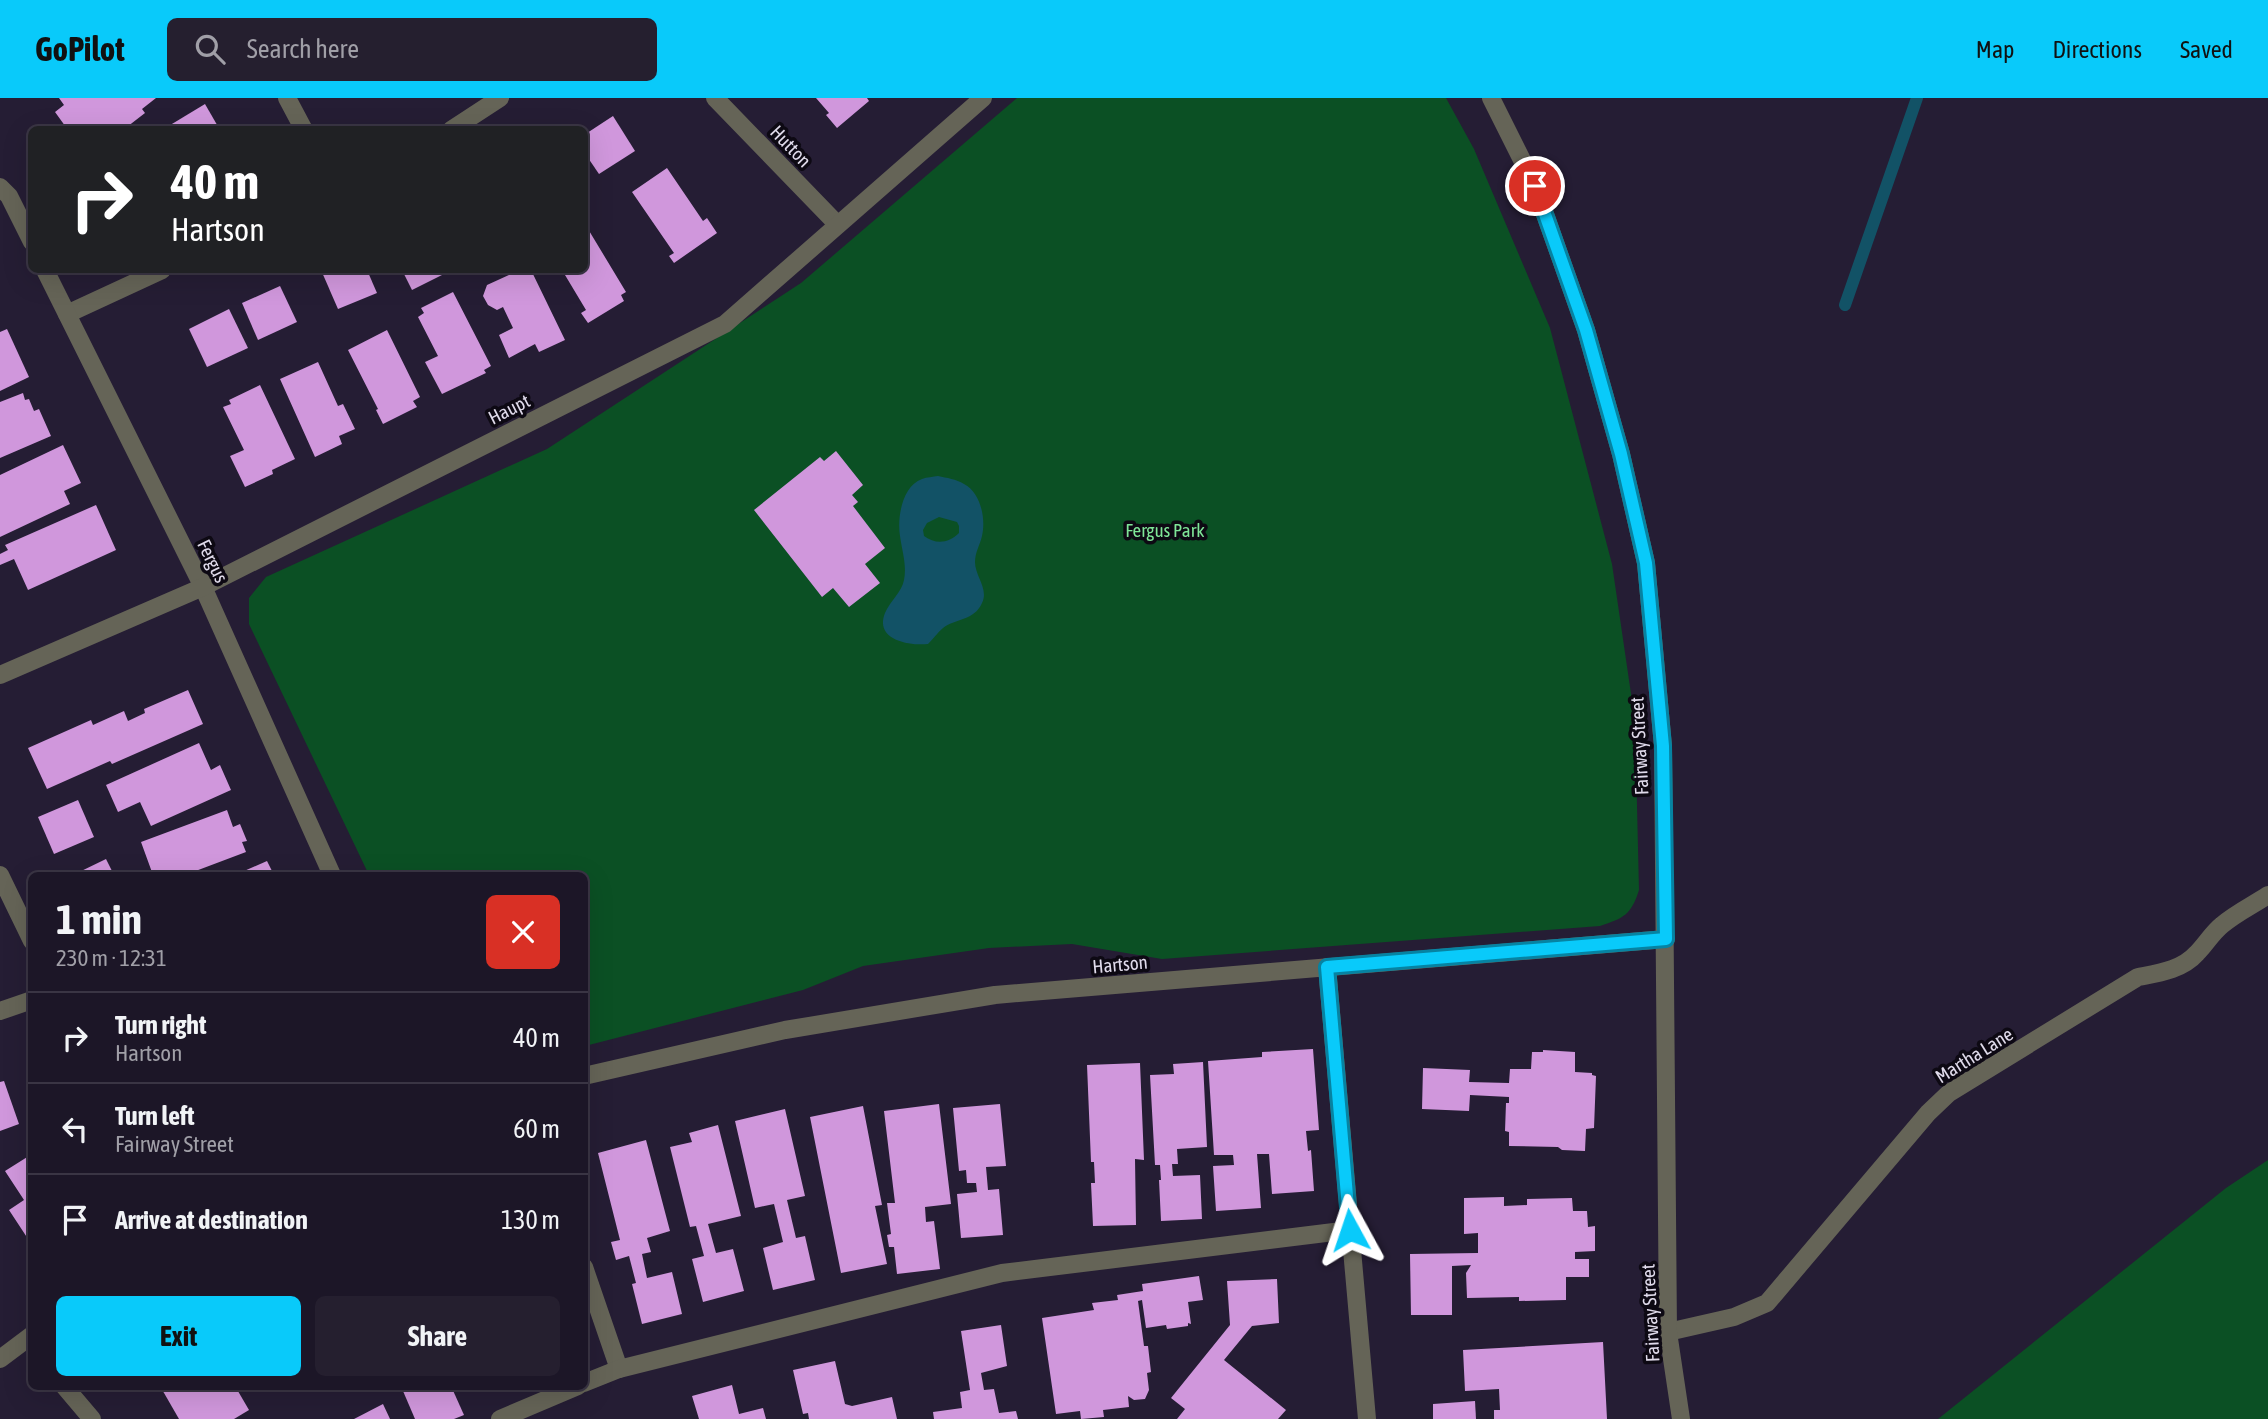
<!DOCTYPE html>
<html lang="en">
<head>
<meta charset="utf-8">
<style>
	body { margin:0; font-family:"Asap Condensed",sans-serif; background:#251f2f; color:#f1f3f6; height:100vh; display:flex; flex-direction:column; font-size:26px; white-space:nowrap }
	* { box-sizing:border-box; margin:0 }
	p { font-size:23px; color:#a09fa7 }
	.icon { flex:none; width:38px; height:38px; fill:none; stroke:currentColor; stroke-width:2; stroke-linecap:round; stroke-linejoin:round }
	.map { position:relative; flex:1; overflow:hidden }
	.side { position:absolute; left:28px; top:774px; width:560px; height:518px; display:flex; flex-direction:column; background:#1c1627; border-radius:10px; box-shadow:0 7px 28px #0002,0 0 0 2px #3a3544 }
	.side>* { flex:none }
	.guide { position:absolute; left:28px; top:28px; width:560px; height:147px; border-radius:10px; box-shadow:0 7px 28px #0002,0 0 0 2px #3a3544; background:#202124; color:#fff; overflow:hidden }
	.pin { position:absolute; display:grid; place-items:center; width:60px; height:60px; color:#fff; margin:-30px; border:4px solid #fff; border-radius:50%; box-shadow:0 2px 7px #0007 }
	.me { position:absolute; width:77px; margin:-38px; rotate:355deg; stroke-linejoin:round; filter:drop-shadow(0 0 5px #0008) }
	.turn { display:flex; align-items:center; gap:24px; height:147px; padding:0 28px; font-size:32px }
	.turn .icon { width:91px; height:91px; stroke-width:2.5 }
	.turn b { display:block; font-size:49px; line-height:60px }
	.round { display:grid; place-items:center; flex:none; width:74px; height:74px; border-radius:10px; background:#251f2f }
	.overview { display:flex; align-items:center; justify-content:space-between; height:119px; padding:0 28px }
	h1 { font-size:42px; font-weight:700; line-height:52px }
	.button { display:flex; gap:14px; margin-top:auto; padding:14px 28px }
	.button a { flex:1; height:80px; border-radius:10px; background:#09cafa; color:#111; font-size:28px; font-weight:700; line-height:80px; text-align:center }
	.button a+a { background:#251f2f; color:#f1f3f6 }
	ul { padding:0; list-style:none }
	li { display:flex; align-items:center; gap:21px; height:91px; padding:0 28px; border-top:2px solid #3a3544 }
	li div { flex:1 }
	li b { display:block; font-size:26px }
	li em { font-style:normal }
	header { display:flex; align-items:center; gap:42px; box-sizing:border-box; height:98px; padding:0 35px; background:#09cafa; color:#111 }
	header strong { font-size:33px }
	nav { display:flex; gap:38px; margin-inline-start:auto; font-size:24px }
	.search { width:490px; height:63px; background:#251f2f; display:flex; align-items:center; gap:18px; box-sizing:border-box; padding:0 24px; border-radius:10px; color:#a09fa7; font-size:26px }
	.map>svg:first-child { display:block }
	.green { fill:#0b5024 }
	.water { fill:#125266; fill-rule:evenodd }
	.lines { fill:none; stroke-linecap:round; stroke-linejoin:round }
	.stream { stroke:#125266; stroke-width:12 }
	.building { fill:#d097dc }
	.service { stroke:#656457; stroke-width:18 }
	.minor { stroke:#656457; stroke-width:18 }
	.tertiary { stroke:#656457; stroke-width:18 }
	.route-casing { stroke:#0683a2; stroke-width:18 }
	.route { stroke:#09cafa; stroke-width:12 }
	.labels { text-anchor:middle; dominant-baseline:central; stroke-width:7; stroke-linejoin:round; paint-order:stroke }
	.street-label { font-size:19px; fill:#e0dbeb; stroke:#0d0913 }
	.park-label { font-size:19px; fill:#7fe698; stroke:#0d0913 }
</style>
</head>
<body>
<header>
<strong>GoPilot</strong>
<div class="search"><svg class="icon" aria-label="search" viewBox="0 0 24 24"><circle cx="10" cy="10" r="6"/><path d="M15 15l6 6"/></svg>Search here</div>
<nav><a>Map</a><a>Directions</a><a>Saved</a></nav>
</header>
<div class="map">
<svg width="2268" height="1321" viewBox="0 0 2268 1321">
	<rect width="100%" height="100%" fill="#251d34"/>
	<g class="green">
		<path d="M1017,0H1446L1474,51L1550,230L1612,466L1635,623L1639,792C1631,817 1624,820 1600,828L1162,861L1072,846L989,850L863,868L803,892L585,948L584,777H369L249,526V500L266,479L547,351L801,185Z"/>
		<path d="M2268,1062V1321H1938L2226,1090Z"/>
	</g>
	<path class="water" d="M938,378C947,380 956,381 964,386C981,395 986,421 982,438C980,447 975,454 975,464C975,478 989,491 982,505C974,523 956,520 943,530C938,534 933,541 928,546C910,548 874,542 885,515C890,503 902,494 904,482C907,467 902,453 900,438C897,420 902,388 922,381C927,379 933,379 938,378ZM939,419L957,424L959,428V435C949,445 936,447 924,438L923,432L927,425Z"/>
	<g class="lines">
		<path class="stream" d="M1845,207L1917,0"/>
	</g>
	<g class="building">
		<path d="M59,0H156L142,11L145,15L123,32H68L55,14L64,7Z"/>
		<path d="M816,0H867L869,3L837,30L826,17L829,15Z"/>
		<path d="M205,6L220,32H162Z"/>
		<path d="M613,18L635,53L599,76L584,54V37Z"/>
		<path d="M667,70L703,123L707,120L717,135L674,165L669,158L674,155L632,94Z"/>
		<path d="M588,131L626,194L621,197L624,203L588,225L581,215L586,212L562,172H584V133Z"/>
		<path d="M321,172H367L377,195L338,211Z"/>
		<path d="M402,172H449L450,173L412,192Z"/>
		<path d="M520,172H531L565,242L539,254L535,246L509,260L499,237L513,230L503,209L497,212L488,207L483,198L487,187Z"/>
		<path d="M280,188L297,224L258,242L242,205Z"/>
		<path d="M453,194L491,268L484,272L486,275L442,296L425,264L438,258L418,219L424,215L421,210Z"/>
		<path d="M229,211L248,250L207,269L189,231Z"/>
		<path d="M7,231L29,279L0,293V234Z"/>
		<path d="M387,232L420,299L413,303L417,309L383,326L376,312L378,311L348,252Z"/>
		<path d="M318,264L338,308L343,306L355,331L339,338L342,346L315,359L280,281Z"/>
		<path d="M260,287L295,361L272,372L273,376L245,389L230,358L244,352L223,309L231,306L229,302Z"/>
		<path d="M23,295L25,302L29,301L34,313L39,311L51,338L0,360V304Z"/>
		<path d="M63,347L81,385L64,393L70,406L0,439V377Z"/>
		<path d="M836,353L863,387L852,397L858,404L853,408L885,450L865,466L880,485L849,509L833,490L822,499L754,412L820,359L824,363Z"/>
		<path d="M96,407L116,452L28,492L14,461L0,467V456L8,452L5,447Z"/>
		<path d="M188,592L203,626L112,666L110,663L47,691L28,650L91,622L93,627L124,613L128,623L145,615L144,611Z"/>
		<path d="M199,645L211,672L220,667L231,692L151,728L140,704L118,714L106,687Z"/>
		<path d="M78,702L94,739L54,756L38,719Z"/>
		<path d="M227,712L233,729L240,726L247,743L242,744L246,754L185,777H153L141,744Z"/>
		<path d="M106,761L114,777H73Z"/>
		<path d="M267,763L274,777H235Z"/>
		<path d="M1313,951L1319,1032L1306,1033L1308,1053L1311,1052L1314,1093L1272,1096L1269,1056H1257L1261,1110L1216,1113L1213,1068L1234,1067L1233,1057H1214L1208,963L1262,959V954Z"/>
		<path d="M1543,952L1575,954V974L1592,975V977L1596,978L1594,1030L1586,1031L1585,1053L1562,1052L1558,1049L1509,1048V1034L1505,1033L1506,1005H1509V999L1470,997L1469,1013L1422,1011L1423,970L1470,972L1469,984L1509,985L1510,971H1531L1532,954H1543Z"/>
		<path d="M1203,964L1207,1049L1177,1051L1178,1066H1172L1173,1078L1200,1077L1202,1121L1161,1123L1159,1082H1161L1160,1067H1155L1150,977L1174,976L1173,966Z"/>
		<path d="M1140,965L1144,1062L1135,1061L1136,1127L1093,1128L1091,1085H1095L1094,1064H1091L1087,967Z"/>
		<path d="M4,983L19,1026L0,1033V984Z"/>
		<path d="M939,1006L951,1106L925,1109L926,1124L934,1123L940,1171L897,1176L894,1149H889L887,1137L891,1136L887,1105H895L884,1013Z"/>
		<path d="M1000,1006L1006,1068L986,1069L988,1092L999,1091L1003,1137L961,1140L957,1096L977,1094L976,1085H967L966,1072L959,1073L953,1010Z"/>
		<path d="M863,1008L882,1107L875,1108L887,1166L841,1175L810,1019Z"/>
		<path d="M785,1011L805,1098L787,1102L796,1140L805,1138L815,1182L773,1192L763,1150L783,1144L774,1106L755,1110L735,1023Z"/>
		<path d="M718,1027L741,1118L708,1126L716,1155L733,1151L744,1193L703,1204L692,1161L704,1158L696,1128L690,1129L670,1049L692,1044L689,1035Z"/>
		<path d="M646,1042L670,1133L647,1140L651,1154L642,1156L647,1180L672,1174L682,1216L642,1226L632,1186L636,1185L629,1158L616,1162L611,1144L620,1142L598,1055Z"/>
		<path d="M32,1056V1147L9,1112L24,1102L5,1073Z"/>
		<path d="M1504,1099V1108L1527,1107V1101L1572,1100L1573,1113H1587L1588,1129L1595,1128V1153L1575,1154V1161H1589V1179H1566V1202L1519,1203V1199L1467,1200L1466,1175L1471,1167L1452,1168V1217H1411L1410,1156L1478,1155V1135L1464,1136V1100Z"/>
		<path d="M1199,1178L1203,1202L1188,1204L1191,1226L1188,1225V1228L1167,1231L1166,1227L1146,1230L1142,1202L1138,1203L1144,1248H1148L1151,1274L1147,1275L1149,1292L1145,1301L1134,1302L1128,1298L1129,1309L1103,1312L1104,1319L1081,1321L1080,1313L1056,1316L1042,1220L1094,1212L1092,1205L1118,1202L1117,1197L1143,1193L1142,1186Z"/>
		<path d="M1277,1181L1279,1225L1252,1228L1224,1262L1286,1312L1278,1321H1177L1185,1311L1171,1300L1230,1227L1227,1183Z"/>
		<path d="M1001,1227L1007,1268L981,1275L984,1292L994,1291L999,1315L1016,1313L1018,1321H934L933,1314L962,1310L960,1294L970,1292L961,1233Z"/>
		<path d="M1603,1244L1607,1321H1494V1312H1500L1499,1291L1465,1293L1463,1252Z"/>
		<path d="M835,1263L845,1306L852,1308L892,1299L897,1321H809L808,1315L803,1316L793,1272Z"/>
		<path d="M732,1287L739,1316L763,1310L766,1321H699L692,1298Z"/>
		<path d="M160,1288H235L249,1312L234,1321H179Z"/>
		<path d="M413,1288H451L464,1317L454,1321H415L403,1293Z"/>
		<path d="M1475,1303L1476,1321H1433V1306Z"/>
		<path d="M383,1306L390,1321H354Z"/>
	</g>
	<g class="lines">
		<g class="service">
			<path d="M287,0L304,32"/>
			<path d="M451,32L500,0"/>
			<path d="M67,216L162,172"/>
			<path d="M0,777L32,843"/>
			<path d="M1327,869L1367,1321"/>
			<path d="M0,913L32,902"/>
			<path d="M584,1169L619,1271"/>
			<path d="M584,1285L619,1271L1002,1175L1350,1132"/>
			<path d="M64,1288L92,1321"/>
			<path d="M500,1321L578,1288"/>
		</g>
		<g class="minor">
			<path d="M715,0L837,126"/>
			<path d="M0,89L9,98L32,144"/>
			<path d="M45,172L203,489L332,777"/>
			<path d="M0,577L203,489L725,226L983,0"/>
			<path d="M1668,1234L1734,1219L1767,1205L1928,1015L1949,995L2138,879C2159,875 2182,872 2197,855C2206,846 2212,835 2222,827C2236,815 2253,807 2268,797"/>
		</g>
		<g class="tertiary">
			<path d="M1491,0L1535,88L1586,232L1621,356L1646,465L1663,648L1668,1234L1681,1321"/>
			<path d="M584,978L785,932L995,897L1666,841"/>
			<path d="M0,1261L32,1237"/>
		</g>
	</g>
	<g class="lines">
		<g class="route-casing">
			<path id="route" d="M1350,1132L1327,869L1666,841L1663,648L1646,465L1621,356L1586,232L1535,88"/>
		</g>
		<use href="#route" class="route"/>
	</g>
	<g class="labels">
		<g class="street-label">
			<text transform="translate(791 48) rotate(46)">Hutton</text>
			<text transform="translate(509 311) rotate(-27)">Haupt</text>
			<text transform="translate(213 463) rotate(64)">Fergus</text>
			<text transform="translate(1639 648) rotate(-93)">Fairway Street</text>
			<text transform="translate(1120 866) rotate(-5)">Hartson</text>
			<text transform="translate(1974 957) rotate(-32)">Martha Lane</text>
			<text transform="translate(1650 1215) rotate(-93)">Fairway Street</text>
		</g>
		<g class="park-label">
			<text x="1165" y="432">Fergus Park</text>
		</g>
	</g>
</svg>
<div class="pin" style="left:1535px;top:88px;background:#d93025"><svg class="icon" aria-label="arrive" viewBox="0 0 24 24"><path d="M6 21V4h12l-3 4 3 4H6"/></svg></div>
<svg class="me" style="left:1350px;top:1132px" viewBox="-20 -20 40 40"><path d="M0-17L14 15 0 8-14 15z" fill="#09cafa" stroke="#fff" stroke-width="4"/></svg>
<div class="guide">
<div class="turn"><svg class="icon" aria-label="right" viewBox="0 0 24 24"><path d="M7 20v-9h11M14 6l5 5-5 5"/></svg><div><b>40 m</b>Hartson</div></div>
</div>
<section class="side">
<div class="overview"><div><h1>1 min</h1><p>230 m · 12:31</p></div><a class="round" style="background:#d93025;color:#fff"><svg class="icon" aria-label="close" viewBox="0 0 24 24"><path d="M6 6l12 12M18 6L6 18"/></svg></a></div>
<ul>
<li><svg class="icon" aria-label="right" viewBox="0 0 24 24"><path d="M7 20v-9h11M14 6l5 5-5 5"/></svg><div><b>Turn right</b><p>Hartson</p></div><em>40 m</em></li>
<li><svg class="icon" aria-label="left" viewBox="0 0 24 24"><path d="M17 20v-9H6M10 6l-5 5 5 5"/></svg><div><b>Turn left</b><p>Fairway Street</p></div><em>60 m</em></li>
<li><svg class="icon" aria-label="arrive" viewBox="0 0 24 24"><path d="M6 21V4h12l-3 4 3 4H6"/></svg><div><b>Arrive at destination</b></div><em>130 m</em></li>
</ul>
<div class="button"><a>Exit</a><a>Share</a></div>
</section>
</div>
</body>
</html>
